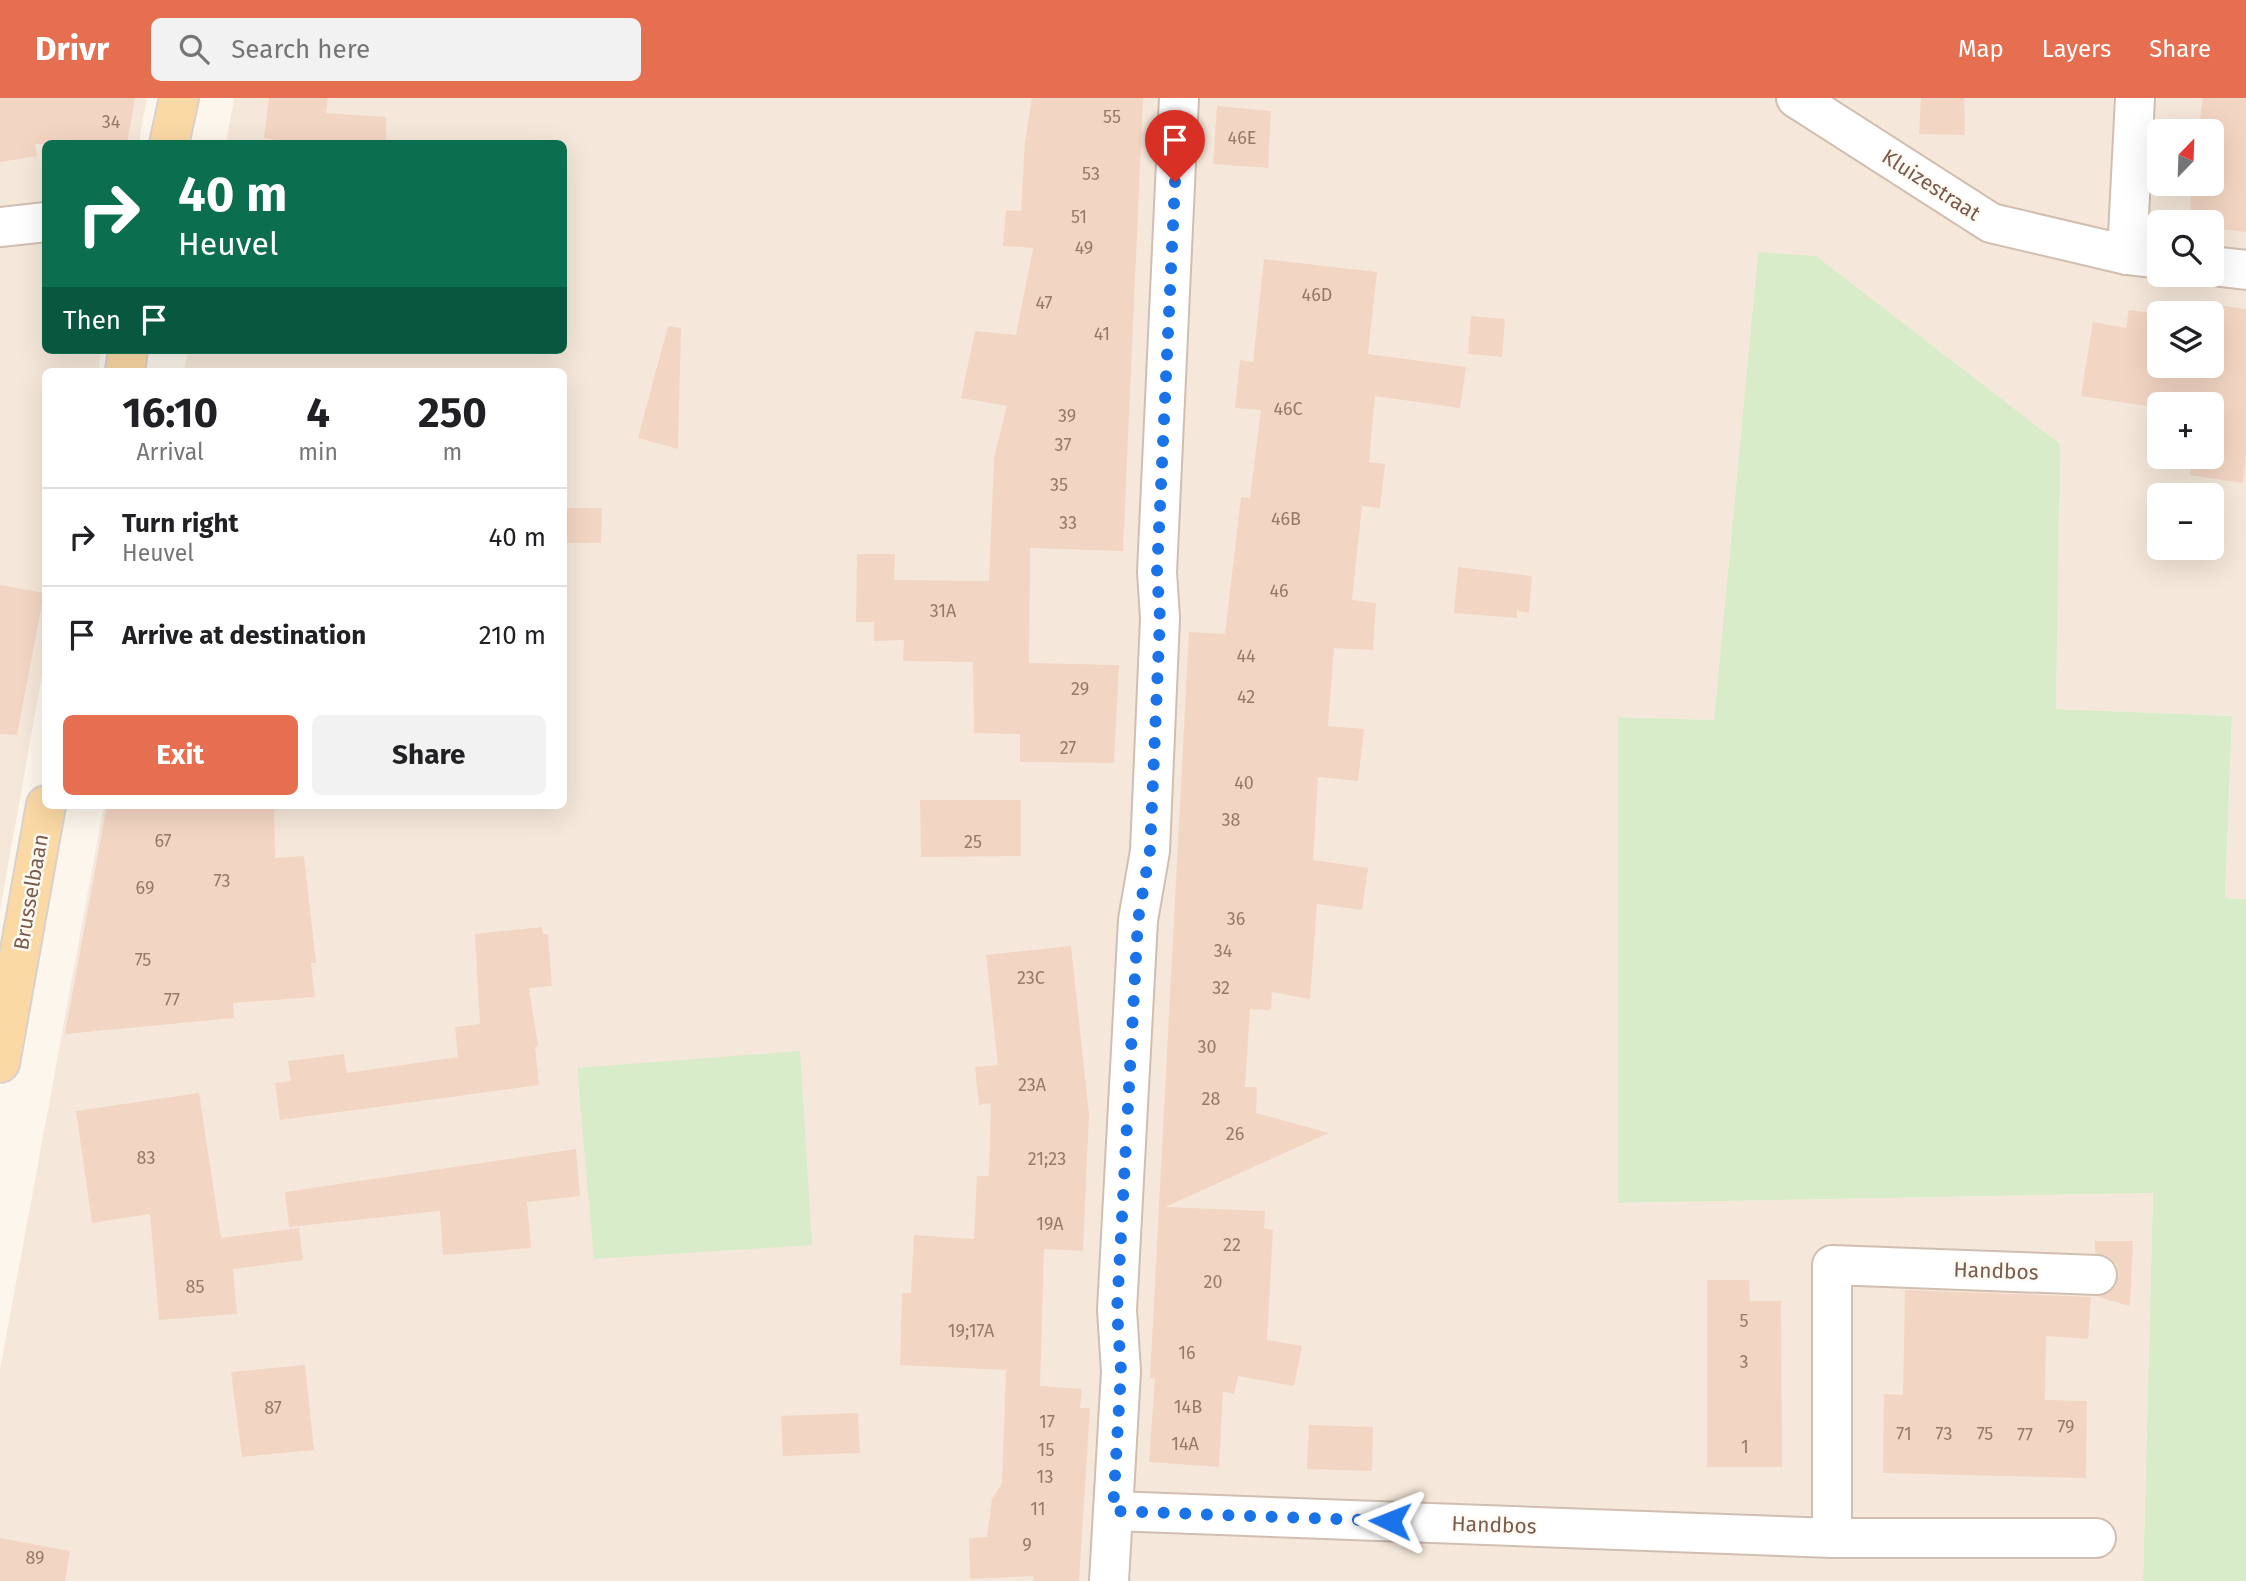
<!DOCTYPE html>
<html lang="en">
<head>
<meta charset="utf-8">
<style>
	body { margin:0; font-family:"Fira Sans",sans-serif; background:#f2f2f2; color:#202124; height:100vh; display:flex; flex-direction:column; font-size:26px; white-space:nowrap }
	* { box-sizing:border-box; margin:0 }
	p { font-size:23px; color:#757577 }
	.icon { flex:none; width:38px; height:38px; fill:none; stroke:currentColor; stroke-width:2; stroke-linecap:round; stroke-linejoin:round }
	.map { position:relative; flex:1; overflow:hidden }
	.side { position:absolute; left:42px; top:270px; width:525px; height:441px; display:flex; flex-direction:column; background:#fff; border-radius:10px; box-shadow:0 7px 28px #0002 }
	.side>* { flex:none }
	.top-card { position:absolute; left:42px; top:42px; width:525px; height:214px; border-radius:10px; box-shadow:0 7px 28px #0002; background:#0b6e4f; color:#fff; overflow:hidden }
	.needle { width:46px; rotate:23deg }
	.controls { position:absolute; left:2147px; top:21px; display:grid; gap:14px }
	.controls a { display:grid; place-items:center; width:77px; height:77px; border-radius:10px; background:#fff; box-shadow:0 7px 28px #0002; font-size:35px }
	.pin { position:absolute; display:grid; place-items:center; width:60px; height:60px; color:#fff; margin:-72px -30px; border-radius:50% 50% 50% 0; rotate:-45deg; box-shadow:0 0 7px #0007 }
	.pin .icon { rotate:45deg }
	.me { position:absolute; width:77px; margin:-38px; rotate:272deg; stroke-linejoin:round; filter:drop-shadow(0 0 5px #0008) }
	.turn { display:flex; align-items:center; gap:24px; height:147px; padding:0 21px; font-size:32px }
	.turn .icon { width:91px; height:91px; stroke-width:2.5 }
	.turn b { display:block; font-size:49px; line-height:60px }
	.then { display:flex; align-items:center; height:66px; padding:0 21px; background:#0003; gap:14px; font-size:26px }
	.eta { display:flex; justify-content:space-evenly; align-items:center; height:119px; text-align:center }
	.eta b { font-size:42px; font-weight:700; line-height:49px }
	.button { display:flex; gap:14px; margin-top:auto; padding:14px 21px }
	.button a { flex:1; height:80px; border-radius:10px; background:#e76f51; color:#fff; font-size:28px; font-weight:700; line-height:80px; text-align:center }
	.button a+a { background:#f2f2f2; color:#202124 }
	ul { padding:0; list-style:none }
	li { display:flex; align-items:center; gap:21px; height:98px; padding:0 21px; border-top:2px solid #e0e0e0 }
	li div { flex:1 }
	li b { display:block; font-size:26px }
	li em { font-style:normal }
	header { display:flex; align-items:center; gap:42px; box-sizing:border-box; height:98px; padding:0 35px; background:#e76f51; color:#fff }
	header strong { font-size:33px }
	nav { display:flex; gap:38px; margin-inline-start:auto; font-size:24px }
	.search { width:490px; height:63px; background:#f2f2f2; display:flex; align-items:center; gap:18px; box-sizing:border-box; padding:0 24px; border-radius:10px; color:#757577; font-size:26px }
	.map>svg:first-child { display:block }
	.residential { fill:#f5e8da; fill-rule:evenodd }
	.green { fill:#d8ecc9 }
	.building { fill:#f3d5c3 }
	.lines { fill:none; stroke-linecap:round; stroke-linejoin:round }
	.street-casing { stroke:#d1beb0; stroke-width:42 }
	.primary-casing { stroke:#dad1cd; stroke-width:42 }
	.street { stroke:#fff; stroke-width:38 }
	.primary { stroke:#fbd9a5; stroke-width:38 }
	.route { stroke:#1a73e8; stroke-width:12; stroke-dasharray:0 21.6 }
	.labels { text-anchor:middle; dominant-baseline:central; stroke-width:5; stroke-linejoin:round; paint-order:stroke }
	.number-label { font-size:18px; fill:#987a6a }
	.street-label { font-size:21px; fill:#7a5c4d; stroke:#fffaf3 }
</style>
</head>
<body>
<header>
<strong>Drivr</strong>
<div class="search"><svg class="icon" aria-label="search" viewBox="0 0 24 24"><circle cx="10" cy="10" r="6"/><path d="M15 15l6 6"/></svg>Search here</div>
<nav><a>Map</a><a>Layers</a><a>Share</a></nav>
</header>
<div class="map">
<svg width="2246" height="1483" viewBox="0 0 2246 1483">
	<rect width="100%" height="100%" fill="#fdf6ec"/>
	<g class="residential">
		<path d="M0,0H147L139,45L46,46V252H101L98,273H46L45,560L0,812Z"/>
		<path d="M234,0H2246V801L2225,800L2232,618L2056,611L2059,346L1758,154L1714,622L1619,619L1618,1105L2153,1095L2143,1483H0V1272L104,707H564V273H184L188,252H564V46L226,45ZM2160,33H2212V86H2160ZM2160,124H2212V177H2160ZM2160,215H2212V268H2160ZM2160,306H2212V359H2160ZM2160,397H2212V450H2160Z"/>
	</g>
	<g class="green">
		<path d="M1758,154L1816,158L2060,346L2056,611L2232,618L2225,800L2246,801V1483H2143L2153,1095L1618,1105V619L1714,622Z"/>
		<path d="M800,953L812,1147L594,1161L577,970Z"/>
	</g>
	<g class="building">
		<path d="M0,0H135L127,46H35L37,58L0,64Z"/>
		<path d="M269,0H328L326,15L386,19V46H296L264,40Z"/>
		<path d="M1032,0H1143L1123,453L1030,450L1029,565L1119,567L1114,665L1020,664V636L974,635L973,564L903,563L904,542L874,543V524H856L857,456H895L894,482L989,483L994,359L1007,308L961,300L975,233L1016,237L1033,150L1003,148L1006,112L1021,113L1025,43Z"/>
		<path d="M1921,0H1964L1965,37L1919,36Z"/>
		<path d="M2203,0H2246V134L2212,130V124H2190L2191,86H2212V33H2198Z"/>
		<path d="M1217,8L1271,13L1268,70L1213,66Z"/>
		<path d="M1264,161L1377,174L1368,256L1466,269L1460,310L1375,298L1369,364L1385,366L1380,410L1362,408L1352,502L1376,505L1373,552L1334,550L1328,628L1364,631L1358,683L1318,679L1313,762L1368,770L1362,812L1317,806L1310,901L1272,894L1271,912L1250,911L1245,989H1257L1256,1015L1329,1035L1165,1109L1265,1113L1264,1130L1273,1132L1267,1242L1302,1248L1294,1288L1238,1278L1234,1296L1223,1293L1219,1369L1149,1364L1155,1281L1150,1280L1189,534L1225,536L1241,399L1250,400L1261,312L1235,310L1240,262L1253,264Z"/>
		<path d="M2203,205L2246,211V355L2243,385L2190,377L2193,359H2212V306H2160V310L2081,298L2093,224L2126,230L2129,212L2160,216V268H2212V215H2201Z"/>
		<path d="M1471,218L1505,221L1502,259L1468,256Z"/>
		<path d="M668,228L681,230L678,351L638,340Z"/>
		<path d="M564,410H602L601,445H564Z"/>
		<path d="M1458,469L1532,478L1529,515L1517,513V520L1454,515Z"/>
		<path d="M0,487L44,495L17,637L0,636Z"/>
		<path d="M920,702H1021V758L921,759Z"/>
		<path d="M107,707H274L275,760L304,758L316,865H311L315,899L233,905L234,920L65,936Z"/>
		<path d="M542,829L543,836H548L552,888L529,890L538,948L535,949L539,987L280,1022L275,985L291,983L288,963L344,956L347,975L458,959L455,929L480,926L475,836Z"/>
		<path d="M1071,848L1089,1016L1083,1153L1044,1151L1040,1288L1082,1291L1080,1310H1090L1079,1483H1034L1033,1478L970,1481L969,1440L987,1439L992,1401L1002,1385L1006,1272L900,1267L902,1195H911L914,1137L974,1141L977,1078H989L991,1005L979,1007L975,969L998,967L986,857Z"/>
		<path d="M199,995L221,1140L299,1130L303,1162L233,1171L237,1216L159,1222L150,1116L92,1125L76,1013Z"/>
		<path d="M576,1051L580,1098L527,1104L531,1150L443,1157L440,1113L289,1129L285,1094Z"/>
		<path d="M2095,1143H2133L2130,1208L2098,1199L2115,1189L2119,1177L2117,1167L2109,1159L2095,1155Z"/>
		<path d="M1707,1182H1749L1750,1203H1781L1782,1369H1707Z"/>
		<path d="M1905,1192L2091,1199L2088,1241L2046,1238L2045,1302L2087,1303L2086,1380L1883,1375L1884,1296L1903,1297Z"/>
		<path d="M305,1267L314,1352L242,1359L231,1274Z"/>
		<path d="M858,1315L860,1355L783,1358L781,1318Z"/>
		<path d="M1309,1327L1373,1329L1372,1373L1307,1371Z"/>
		<path d="M0,1440L70,1453L65,1483H0Z"/>
	</g>
	<g class="lines">
		<g class="street-casing">
			<g id="street">
				<path d="M1796,0L1991,125L2127,157L2160,161"/>
				<path d="M0,129L46,124"/>
				<path d="M2127,157L2135,0"/>
				<path d="M2212,168L2246,172"/>
				<path d="M1113,1413L1832,1440H2096"/>
				<path d="M1832,1440V1167L2097,1177"/>
				<path d="M1109,1483L1121,1273L1117,1212L1138,822L1150,753L1160,520L1157,474L1179,0"/>
			</g>
		</g>
		<g class="primary-casing">
			<g id="primary">
				<path d="M169,46L179,0"/>
				<path d="M125,273L128,252"/>
				<path d="M0,965L46,707"/>
			</g>
		</g>
		<use href="#street" class="street"/>
		<use href="#primary" class="primary"/>
	</g>
	<g class="lines">
		<path class="route" d="M1175,84L1157,474L1160,520L1150,752L1138,822L1117,1212L1121,1273L1113,1413L1390,1423"/>
	</g>
	<g class="labels">
		<g class="number-label">
			<text x="1112" y="19">55</text>
			<text x="111" y="24">34</text>
			<text x="1242" y="40">46E</text>
			<text x="1091" y="76">53</text>
			<text x="1079" y="119">51</text>
			<text x="1084" y="150">49</text>
			<text x="1317" y="197">46D</text>
			<text x="1044" y="205">47</text>
			<text x="1102" y="236">41</text>
			<text x="1288" y="311">46C</text>
			<text x="1067" y="318">39</text>
			<text x="1063" y="347">37</text>
			<text x="1059" y="387">35</text>
			<text x="1286" y="421">46B</text>
			<text x="1068" y="425">33</text>
			<text x="1279" y="493">46</text>
			<text x="943" y="513">31A</text>
			<text x="1246" y="558">44</text>
			<text x="1080" y="591">29</text>
			<text x="1246" y="599">42</text>
			<text x="1068" y="650">27</text>
			<text x="1244" y="685">40</text>
			<text x="1231" y="722">38</text>
			<text x="163" y="743">67</text>
			<text x="973" y="744">25</text>
			<text x="222" y="783">73</text>
			<text x="145" y="790">69</text>
			<text x="1236" y="821">36</text>
			<text x="1223" y="853">34</text>
			<text x="143" y="862">75</text>
			<text x="1031" y="880">23C</text>
			<text x="1221" y="890">32</text>
			<text x="172" y="902">77</text>
			<text x="1207" y="949">30</text>
			<text x="1032" y="987">23A</text>
			<text x="1211" y="1001">28</text>
			<text x="1235" y="1036">26</text>
			<text x="146" y="1060">83</text>
			<text x="1047" y="1061">21;23</text>
			<text x="1050" y="1126">19A</text>
			<text x="1232" y="1147">22</text>
			<text x="1213" y="1184">20</text>
			<text x="195" y="1189">85</text>
			<text x="1744" y="1223">5</text>
			<text x="971" y="1233">19;17A</text>
			<text x="1187" y="1255">16</text>
			<text x="1744" y="1264">3</text>
			<text x="1188" y="1309">14B</text>
			<text x="273" y="1310">87</text>
			<text x="1047" y="1324">17</text>
			<text x="2066" y="1329">79</text>
			<text x="1904" y="1336">71</text>
			<text x="1944" y="1336">73</text>
			<text x="1985" y="1336">75</text>
			<text x="2025" y="1337">77</text>
			<text x="1185" y="1346">14A</text>
			<text x="1745" y="1349">1</text>
			<text x="1046" y="1352">15</text>
			<text x="1045" y="1379">13</text>
			<text x="1038" y="1411">11</text>
			<text x="1027" y="1447">9</text>
			<text x="35" y="1460">89</text>
		</g>
		<g class="street-label">
			<text transform="translate(1931 87) rotate(33)">Kluizestraat</text>
			<text transform="translate(31 794) rotate(-80)">Brusselbaan</text>
			<text transform="translate(1996 1173) rotate(2)">Handbos</text>
			<text transform="translate(1494 1427) rotate(2)">Handbos</text>
		</g>
	</g>
</svg>
<div class="controls">
<a><svg class="needle" viewBox="-14 -14 28 28"><path d="M0-13l5 13h-10z" fill="#e53935"/><path d="M0 13l5-13h-10z" fill="#757577"/></svg></a>
<a><svg class="icon" aria-label="search" viewBox="0 0 24 24"><circle cx="10" cy="10" r="6"/><path d="M15 15l6 6"/></svg></a>
<a><svg class="icon" aria-label="layers" viewBox="0 0 24 24"><path d="M12 4l9 5-9 5-9-5zM3 14l9 5 9-5"/></svg></a>
<a>+</a>
<a>−</a>
</div>
<div class="pin" style="left:1175px;top:84px;background:#d93025"><svg class="icon" aria-label="arrive" viewBox="0 0 24 24"><path d="M6 21V4h12l-3 4 3 4H6"/></svg></div>
<svg class="me" style="left:1390px;top:1423px" viewBox="-20 -20 40 40"><path d="M0-17L14 15 0 8-14 15z" fill="#1a73e8" stroke="#fff" stroke-width="4"/></svg>
<div class="top-card">
<div class="turn"><svg class="icon" aria-label="right" viewBox="0 0 24 24"><path d="M7 20v-9h11M14 6l5 5-5 5"/></svg><div><b>40 m</b>Heuvel</div></div>
<div class="then">Then<svg class="icon" aria-label="arrive" viewBox="0 0 24 24"><path d="M6 21V4h12l-3 4 3 4H6"/></svg></div>
</div>
<section class="side">
<div class="eta">
<div><b>16:10</b><p>Arrival</p></div>
<div><b>4</b><p>min</p></div>
<div><b>250</b><p>m</p></div>
</div>
<ul>
<li><svg class="icon" aria-label="right" viewBox="0 0 24 24"><path d="M7 20v-9h11M14 6l5 5-5 5"/></svg><div><b>Turn right</b><p>Heuvel</p></div><em>40 m</em></li>
<li><svg class="icon" aria-label="arrive" viewBox="0 0 24 24"><path d="M6 21V4h12l-3 4 3 4H6"/></svg><div><b>Arrive at destination</b></div><em>210 m</em></li>
</ul>
<div class="button"><a>Exit</a><a>Share</a></div>
</section>
</div>
</body>
</html>
